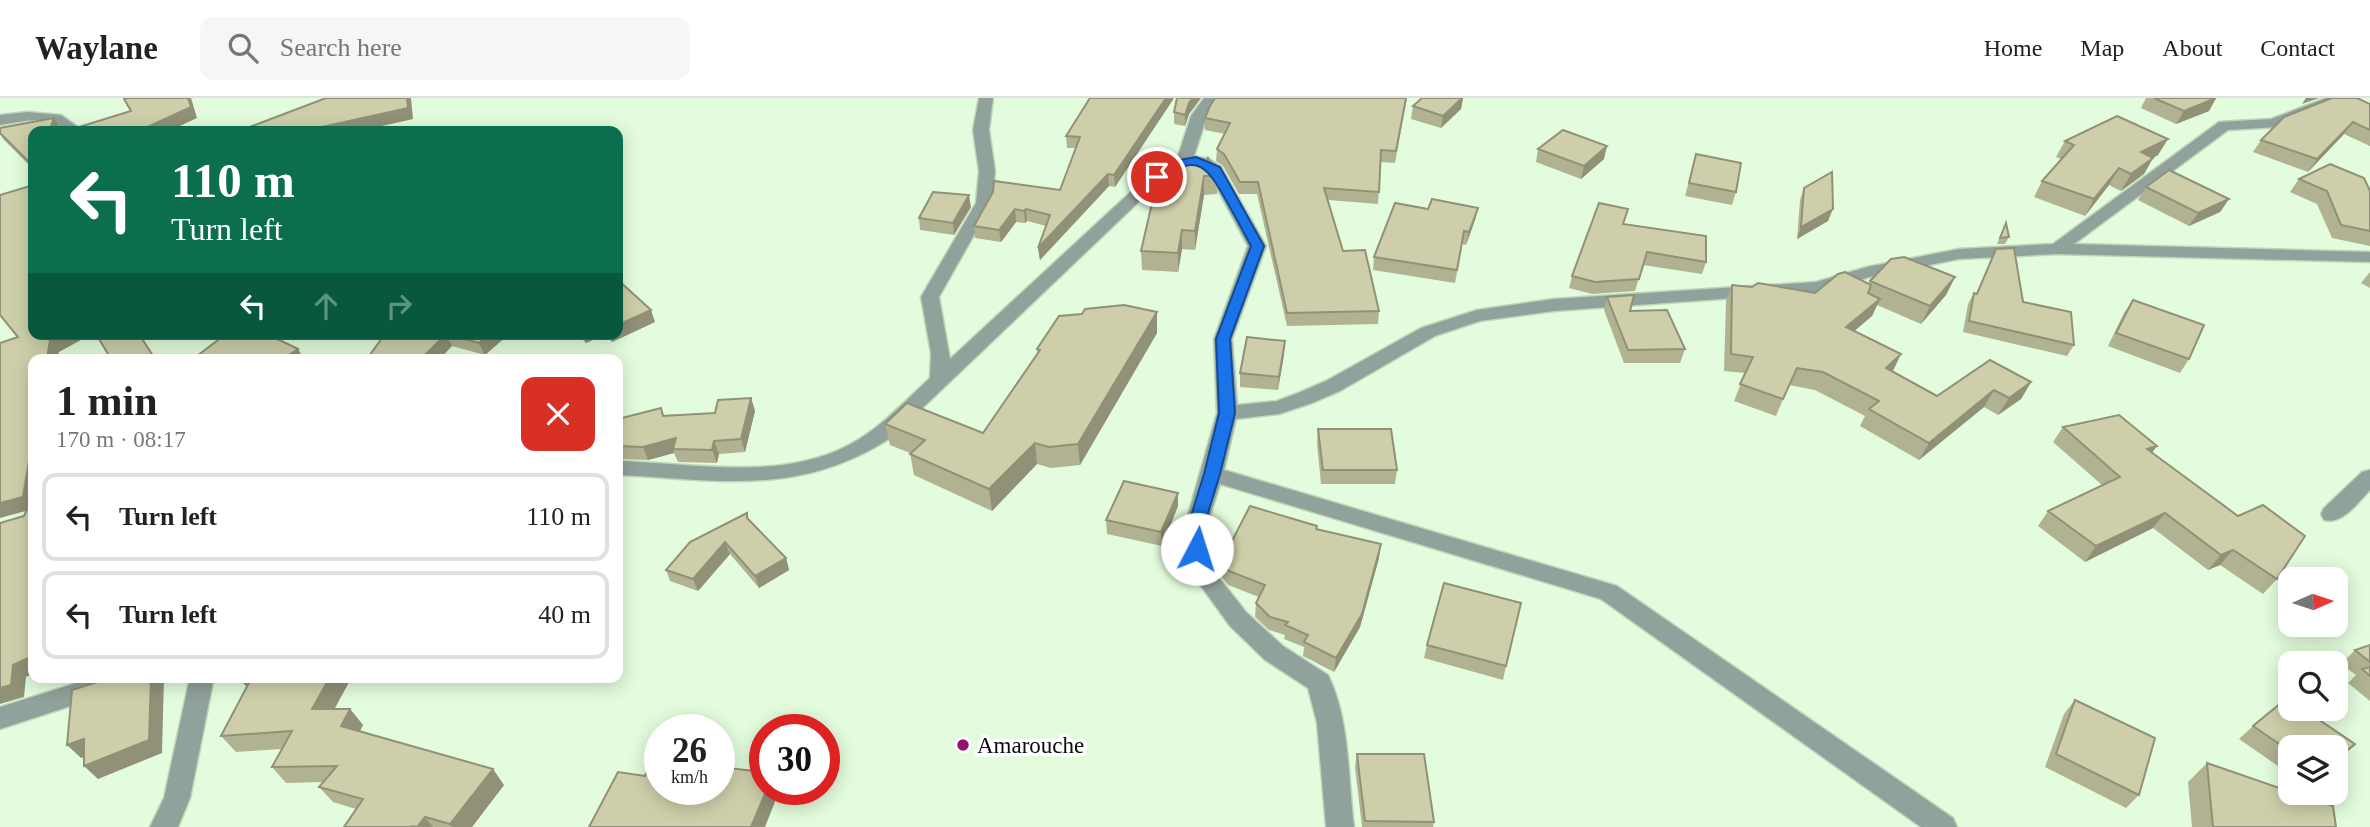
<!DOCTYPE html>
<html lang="en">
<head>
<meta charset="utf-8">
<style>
	body { margin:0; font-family:Georgia,serif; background:#f6f6f6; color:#222; height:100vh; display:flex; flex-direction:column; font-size:26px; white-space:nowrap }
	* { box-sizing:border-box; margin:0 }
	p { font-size:23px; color:#767676 }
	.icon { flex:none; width:38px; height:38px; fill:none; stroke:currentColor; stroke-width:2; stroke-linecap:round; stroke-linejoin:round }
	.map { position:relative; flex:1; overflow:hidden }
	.sheet { position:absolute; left:28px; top:256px; width:595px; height:329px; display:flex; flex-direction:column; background:#fff; border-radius:14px; box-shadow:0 4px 18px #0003 }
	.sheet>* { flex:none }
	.top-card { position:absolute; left:28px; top:28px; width:595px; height:214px; border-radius:14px; box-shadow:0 4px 18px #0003; background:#0b6e4f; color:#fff; overflow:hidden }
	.needle { width:46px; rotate:87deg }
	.fabs { position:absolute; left:2278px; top:469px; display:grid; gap:14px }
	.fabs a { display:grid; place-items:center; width:70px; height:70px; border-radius:14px; background:#fff; box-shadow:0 4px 18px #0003; font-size:35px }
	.speed { position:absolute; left:644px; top:616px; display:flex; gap:14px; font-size:35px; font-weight:700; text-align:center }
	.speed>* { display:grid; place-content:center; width:91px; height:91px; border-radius:50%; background:#fff; box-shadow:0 4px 18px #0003; line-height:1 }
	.speed small { font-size:18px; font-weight:400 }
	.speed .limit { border:10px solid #d22; background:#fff; color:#111 }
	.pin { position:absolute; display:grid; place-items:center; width:60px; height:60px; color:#fff; margin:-30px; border:4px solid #fff; border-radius:50%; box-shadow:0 2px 7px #0007 }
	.me { position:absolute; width:77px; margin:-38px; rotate:5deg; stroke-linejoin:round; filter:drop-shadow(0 0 5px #0008) }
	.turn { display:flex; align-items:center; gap:24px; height:147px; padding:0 28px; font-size:32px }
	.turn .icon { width:91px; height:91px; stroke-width:2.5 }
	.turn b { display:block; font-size:49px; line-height:60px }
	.lanes { display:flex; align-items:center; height:66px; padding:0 28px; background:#0003; justify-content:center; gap:35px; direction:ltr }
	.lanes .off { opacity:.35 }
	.round { display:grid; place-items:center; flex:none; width:74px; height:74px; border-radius:14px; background:#f6f6f6 }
	.headline { display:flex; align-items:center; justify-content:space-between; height:119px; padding:0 28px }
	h1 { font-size:42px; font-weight:700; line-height:52px }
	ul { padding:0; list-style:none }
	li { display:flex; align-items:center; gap:21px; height:88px; margin:0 14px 10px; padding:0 14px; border:4px solid #e0e0e0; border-radius:14px }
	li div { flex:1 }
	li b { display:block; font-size:26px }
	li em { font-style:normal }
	header { display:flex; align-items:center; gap:42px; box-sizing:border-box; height:98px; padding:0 35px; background:#fff; border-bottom:2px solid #e0e0e0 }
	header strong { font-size:33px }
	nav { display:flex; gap:38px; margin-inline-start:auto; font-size:24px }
	.search { width:490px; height:63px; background:#f6f6f6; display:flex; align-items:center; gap:18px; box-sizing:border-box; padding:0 24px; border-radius:14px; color:#767676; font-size:26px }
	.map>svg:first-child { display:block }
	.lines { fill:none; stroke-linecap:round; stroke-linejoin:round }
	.minor-casing { stroke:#c0d6ba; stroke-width:3 }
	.minor { fill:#91a19b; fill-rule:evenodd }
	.wall { fill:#b1b292 }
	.shaded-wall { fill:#909177 }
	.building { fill:#cecfaa; stroke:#909177; stroke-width:2 }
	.route { fill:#1a73e8; stroke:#114b97; stroke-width:2 }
	.poi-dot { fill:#93146f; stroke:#fff; stroke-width:2.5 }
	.labels { text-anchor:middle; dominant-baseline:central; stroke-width:7; stroke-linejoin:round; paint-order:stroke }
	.near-poi-label { font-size:23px; fill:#060e05; stroke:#fff; text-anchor:start }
</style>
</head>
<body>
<header>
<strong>Waylane</strong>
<div class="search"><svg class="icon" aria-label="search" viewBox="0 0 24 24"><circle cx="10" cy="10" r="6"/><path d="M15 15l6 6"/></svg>Search here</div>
<nav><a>Home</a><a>Map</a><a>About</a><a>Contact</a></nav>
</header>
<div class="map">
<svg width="2370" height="729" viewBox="0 0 2370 729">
	<rect width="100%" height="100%" fill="#e3fcdd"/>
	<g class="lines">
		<g class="minor-casing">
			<g id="minor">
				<path d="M979,0H993L989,32L995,73L992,105L939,199L950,261L1136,89L1166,64L1177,61L1191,18L1204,0H1219L1207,18L1194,58L1209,61L1221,69L1266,148L1232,241L1237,307L1277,303L1298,295L1326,283L1421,230L1477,212L1554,201L1816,184L1867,169L1959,151L2053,146L2219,24L2271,21L2326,0H2346L2278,29L2228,32L2074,146L2370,154V164L2057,156L1959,161L1870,179L1818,194L1554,213L1480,223L1435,238L1340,293L1312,305L1279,316L1236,321L1224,372L1617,488L1953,720L1957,729H1921L1601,501L1220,386L1206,431L1210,468L1246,514L1283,548L1328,577C1350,621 1348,680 1354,729H1326L1317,625L1308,590L1265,562L1230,528L1188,470L1184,431L1217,315L1214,241L1248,148L1209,75L1197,67L1177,71L1148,95L892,339C800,399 721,382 618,377V363C692,365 778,383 847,348C879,332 904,304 930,280L931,255L921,199L976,105L979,73L973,32Z"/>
				<path d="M28,14L61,17L79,30L76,33C65,33 62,27 51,24C35,19 16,25 0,27V17Z"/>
				<path d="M2370,372V392C2358,404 2343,427 2324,422L2321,416L2324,410L2362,374Z"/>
				<path d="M96,579H141L138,586L0,631V609Z"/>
				<path d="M190,579H214L190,700L178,729H150L164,700Z"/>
			</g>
		</g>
		<use href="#minor" class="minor"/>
	</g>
	<g class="wall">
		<path d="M1174,0L1115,89L1109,88L1040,162L1038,150L1046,128L1027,123L1025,125L1016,124L1001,144L975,140L974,128L1060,92L1075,50H1067L1066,38Z"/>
		<path d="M1177,0H1201L1189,16L1185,28L1174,26V14Z"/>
		<path d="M1407,0L1395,65L1381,64L1378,106L1328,102L1343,153L1379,213L1378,226L1287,228L1257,96H1239L1223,68L1216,63L1217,51L1225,36L1205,32V20Z"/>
		<path d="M1422,0H1463L1461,11L1441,30L1411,21L1413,8Z"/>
		<path d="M2146,0H2216L2209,13L2176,26L2141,10Z"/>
		<path d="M2370,6V48L2344,36L2308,74L2253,54L2261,42Z"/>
		<path d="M0,30L61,32L33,33V71L4,42L0,36Z"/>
		<path d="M2065,43L2158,57L2153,60L2144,76L2121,93L2109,87L2085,118L2034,99L2042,83L2061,61L2056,59Z"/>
		<path d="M1538,51L1604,61L1581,81L1536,64Z"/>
		<path d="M1696,56L1736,94L1732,107L1685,98Z"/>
		<path d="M1207,63L1218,78L1217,96L1204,97L1195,152L1182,151L1178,174L1142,172L1141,153Z"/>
		<path d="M2299,81L2370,93V148L2332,140L2317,106L2290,94Z"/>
		<path d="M2146,89L2229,101L2220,114L2189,128L2138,102Z"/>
		<path d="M1804,90L1828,123L1797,141L1800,102Z"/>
		<path d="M971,109L954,137L920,132L919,120Z"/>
		<path d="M1478,110L1475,122L1466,147L1462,146L1455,185L1373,172L1374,159L1428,111Z"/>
		<path d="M2006,125L2009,139L2005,146H1997Z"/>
		<path d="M1624,126L1706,164L1702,176L1643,167L1635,193L1592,196L1569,190L1572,178Z"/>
		<path d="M1996,151L2023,204L2074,247L2067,258L1963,234L1968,206L1974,195L1976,196Z"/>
		<path d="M2370,174V190L2361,185Z"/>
		<path d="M1955,179L1946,197L1921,226L1877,207L1872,218L1854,233L1892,274L1937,298L2031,284L2021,301L1998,317L1984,309L1919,362L1860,328L1865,318L1815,292L1789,287L1776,318L1734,303L1745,275L1724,273L1726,203L1732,187L1815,195L1869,185L1870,183Z"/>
		<path d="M1607,199L1630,213L1685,251L1680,265H1624L1604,212Z"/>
		<path d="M2133,202L2189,261L2180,275L2108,248L2124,215Z"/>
		<path d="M655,224L612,244L604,237L586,245L577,236H618Z"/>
		<path d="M1157,235L1080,367L1051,370L1037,366L992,413L914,377L910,355L890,347L885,326L983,335L1037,256V251Z"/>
		<path d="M378,236H509L485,257L452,248Z"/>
		<path d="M1285,243L1278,292L1240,289V275Z"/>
		<path d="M751,300L755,313L745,354L719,356L717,365L678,364L674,355L648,362L618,361V321L661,310L664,317L715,315Z"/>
		<path d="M2063,329L2152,355L2277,481L2263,496L2220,467L2208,472L2153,430L2085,464L2038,428L2048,413L2102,387L2053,344Z"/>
		<path d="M1318,331L1397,372L1395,386H1321L1317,345Z"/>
		<path d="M1178,395V408L1162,448L1107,436L1106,422Z"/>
		<path d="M747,415L749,421L786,460L789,472L759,490L730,456L698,493L670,483L666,472Z"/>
		<path d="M1317,431L1379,460L1360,529L1334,574L1303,558L1304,549L1284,541L1285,537L1269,532L1255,519L1256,505L1259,499L1228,487L1221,478V464Z"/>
		<path d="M1427,547L1506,568L1503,582L1424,560Z"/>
		<path d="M2370,547V603L2348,585L2356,577L2341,566L2355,552Z"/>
		<path d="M238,579L335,611H350L363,627L359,634L504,687L472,729H344L356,711L333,704L319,689L323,684L286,685L272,669L282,651L236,654L221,638L247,589Z"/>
		<path d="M2075,602L2139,697L2126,710L2045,669L2064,616Z"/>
		<path d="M2253,628L2291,649V677L2239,641Z"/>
		<path d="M1357,656L1434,724L1433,729H1362L1355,669Z"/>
		<path d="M2207,665L2336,729H2192L2188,684Z"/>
	</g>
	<g class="shaded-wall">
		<path d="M188,0H191L197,20L169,33H139Z"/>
		<path d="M407,0H411L413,21L360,33H304Z"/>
		<path d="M1166,0H1174L1115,89L1114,77Z"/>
		<path d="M1193,0H1201L1189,16L1185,28V17L1189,5Z"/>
		<path d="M1462,0H1463L1461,11L1441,30L1443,18Z"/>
		<path d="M2216,0L2209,13L2176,26L2184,13Z"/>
		<path d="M2306,0H2319L2302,6Z"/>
		<path d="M54,20L61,32V33H49Z"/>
		<path d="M2353,24L2344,36L2308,74L2317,61Z"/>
		<path d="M2168,41L2158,57L2132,70L2141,54Z"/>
		<path d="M1607,48L1604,61L1581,81L1584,68Z"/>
		<path d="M2153,60L2144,76L2121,93L2131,76Z"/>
		<path d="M2119,70L2109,87L2085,118L2094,101Z"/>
		<path d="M1108,76L1109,88L1040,162L1038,150Z"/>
		<path d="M1204,78V97L1195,152V133Z"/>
		<path d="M969,97L971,109L954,137L953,125Z"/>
		<path d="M2229,101L2220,114L2189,128L2198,115Z"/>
		<path d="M1478,110L1475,122L1466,147L1469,134Z"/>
		<path d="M1015,111L1016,124L1001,144L999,132Z"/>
		<path d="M1026,111L1027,123L1025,125L1024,113Z"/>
		<path d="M1833,111L1828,123L1797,141L1801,129Z"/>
		<path d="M1182,132V151L1178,174V155Z"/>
		<path d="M1955,179L1946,197L1921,226L1930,208Z"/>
		<path d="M1880,201L1872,218L1839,246L1846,229Z"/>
		<path d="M651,212L655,224L612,244L609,236H618V227Z"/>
		<path d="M1157,214V235L1080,367L1078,346Z"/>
		<path d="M60,236H92L59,254L58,261H47L50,242Z"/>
		<path d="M446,236L452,248L440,261H421Z"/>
		<path d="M489,236H509L485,257L479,245Z"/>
		<path d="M582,236H604V237L586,245Z"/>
		<path d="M1285,243L1284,257L1278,292L1279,279Z"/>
		<path d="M298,251L304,261H283Z"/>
		<path d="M1901,256L1893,273L1877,288L1886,270Z"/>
		<path d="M2031,284L2021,301L1998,317L2009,300Z"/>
		<path d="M1994,292L1984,309L1919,362L1929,345Z"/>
		<path d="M751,300L755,313L745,354L741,341Z"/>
		<path d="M33,339V411L0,420V405Z"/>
		<path d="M676,340L673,351L674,355L648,362L643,349Z"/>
		<path d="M714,343L719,356L717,365L712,352Z"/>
		<path d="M1035,345L1037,366L992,413L989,391Z"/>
		<path d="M2157,348L2146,363L2147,351Z"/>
		<path d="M1178,395V408L1162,448L1161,434Z"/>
		<path d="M2165,415L2153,430L2085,464L2096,448Z"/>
		<path d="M725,444L730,456L698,493L693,481Z"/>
		<path d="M1381,446L1379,460L1360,529L1334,574L1336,560Z"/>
		<path d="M2233,452L2220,467L2208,472L2221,457Z"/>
		<path d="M786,460L789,472L759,490L755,478Z"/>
		<path d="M33,558V576L26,579L24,599L0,606V590L13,567Z"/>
		<path d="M151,579H164L162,655L98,681L84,668Z"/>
		<path d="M238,579H258L252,595Z"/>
		<path d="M330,579H352L325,628L312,611Z"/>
		<path d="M350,611L363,627L354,645L341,628Z"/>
		<path d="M84,641L98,654L81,660L67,647Z"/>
		<path d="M493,671L504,687L472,729H452L450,726Z"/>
		<path d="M767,691H780L765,729H751Z"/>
		<path d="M425,719L433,729H417Z"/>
	</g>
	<g class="building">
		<path d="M128,0H188L191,9L139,33H66L131,13L124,1Z"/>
		<path d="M326,0H407L408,10L304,33H239Z"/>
		<path d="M1090,0H1166L1114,77L1108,76L1038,150L1050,117L1026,111L1024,113L1015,111L999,132L974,128L993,94L994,83L1060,92L1080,39L1066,38Z"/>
		<path d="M1177,0H1193L1189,5L1185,17L1174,14Z"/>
		<path d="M1215,0H1406L1396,53L1381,52L1379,94L1324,90L1343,153L1365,152L1379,213L1287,215L1258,84H1240L1224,56L1217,51L1230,25L1205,20L1210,8Z"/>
		<path d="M1422,0H1462L1443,18L1413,8Z"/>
		<path d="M2154,0H2216L2184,13Z"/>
		<path d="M2332,0H2357L2370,6V32L2353,24L2317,61L2261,42L2284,19Z"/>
		<path d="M2117,18L2168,41L2141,54L2153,60L2131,76L2119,70L2094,101L2042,83L2074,47L2065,43Z"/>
		<path d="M54,20L49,33H33V68L0,35V30Z"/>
		<path d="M1563,32L1607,48L1584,68L1538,51Z"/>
		<path d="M1696,56L1741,65L1736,94L1689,85Z"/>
		<path d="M1208,60L1218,78H1204L1195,133L1182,132L1178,155L1141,153L1160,70L1171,61L1207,63Z"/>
		<path d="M2330,66L2364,80L2370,93V133L2341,127L2327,93L2299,81Z"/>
		<path d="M2169,72L2229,101L2198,115L2146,89Z"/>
		<path d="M1832,74L1833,111L1801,129L1804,90Z"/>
		<path d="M33,87V236H60L50,242L47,261H33V339L23,399L0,405V245L18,239L0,217V97Z"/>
		<path d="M933,94L969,97L953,125L919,120Z"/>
		<path d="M1432,101L1478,110L1469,134L1464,133L1457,172L1374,159L1395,105L1428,111Z"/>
		<path d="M1599,105L1628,111L1623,126L1706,138V164L1647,154L1639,181L1595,184L1572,178Z"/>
		<path d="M2006,125L2009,139L2000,140Z"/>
		<path d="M2014,150L2023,204L2071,214L2074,247L1969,223L1974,195L1977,196L1996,151Z"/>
		<path d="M1904,159L1955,179L1930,208L1870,183L1891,161Z"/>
		<path d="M1845,174L1871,187L1868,195L1880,201L1846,229L1901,256L1886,270L1937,298L1990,262L2031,284L2009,300L1994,292L1929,345L1869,311L1879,303L1823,274L1797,270L1783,301L1740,286L1753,259L1731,256L1732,187L1752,189L1758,185L1815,195L1838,176Z"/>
		<path d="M618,182L651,212L618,227Z"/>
		<path d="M1634,197L1630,213L1667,212L1685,251L1628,252L1607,199Z"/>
		<path d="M2133,202L2204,227L2189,261L2116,235Z"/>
		<path d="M1124,207L1157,214L1078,346L1049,349L1035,345L989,391L910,356L925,342L885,326L907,305L983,335L1040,252L1037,251L1059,218L1082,216L1085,211Z"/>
		<path d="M96,236H139L155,261H111Z"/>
		<path d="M226,236H267L298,251L283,261H193Z"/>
		<path d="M385,236H446L421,261H367Z"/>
		<path d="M446,236H489L479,245Z"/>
		<path d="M1247,239L1285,243L1279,279L1240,275Z"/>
		<path d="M751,300L741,341L714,343L712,352L673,351L676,340L643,349L618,348V321L661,310L663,318L715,315L718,302Z"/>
		<path d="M2119,317L2157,348L2147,351L2238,418L2263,407L2305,438L2277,481L2233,452L2221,457L2165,415L2096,448L2048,413L2120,379L2063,329Z"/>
		<path d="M1318,331H1391L1397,372H1323Z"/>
		<path d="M1124,383L1178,395L1161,434L1106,422Z"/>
		<path d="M33,398V558L13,567L11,587L0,590V425L24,418Z"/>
		<path d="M1250,408L1317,428L1316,431L1381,446L1362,516L1336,560L1304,544L1308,537L1285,527L1288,524L1270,519L1256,505L1265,487L1229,473L1221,464Z"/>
		<path d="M747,415V420L786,460L755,478L725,444L693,481L666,472L690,444Z"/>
		<path d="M1444,485L1521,505L1506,568L1427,547Z"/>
		<path d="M2370,547V564L2355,552Z"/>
		<path d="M2370,569V578L2362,571Z"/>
		<path d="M113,579H151L149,642L84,668V641L67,647L72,592Z"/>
		<path d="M252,579H330L312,611H350L341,628L493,671L450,726L425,719L417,729L412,728L411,729H344L363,701L319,689L337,668L272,669L292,633L221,638Z"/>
		<path d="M2287,600L2291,603V611H2303L2355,646L2336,662V649H2291V654L2253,628Z"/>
		<path d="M2075,602L2155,640L2139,697L2056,656Z"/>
		<path d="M1357,656H1424L1434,724L1365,723Z"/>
		<path d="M654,660L660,661V691H719V669L765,674V691H767L751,729H589L618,674L645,678Z"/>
		<path d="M2207,665L2291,694V695H2294L2333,708L2336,729H2213Z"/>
	</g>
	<path class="route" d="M1196,59L1220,69L1264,148L1230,241L1235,315L1220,376L1203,431L1205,451L1203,455H1191L1187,431L1204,376L1219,315L1216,241L1251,148C1243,133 1235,118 1227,104C1208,70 1197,52 1161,82L1151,79L1168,64Z"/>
	<circle class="poi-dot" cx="963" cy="647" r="7"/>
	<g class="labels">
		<g class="near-poi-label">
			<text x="977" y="647">Amarouche</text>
		</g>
	</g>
</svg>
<div class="fabs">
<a><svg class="needle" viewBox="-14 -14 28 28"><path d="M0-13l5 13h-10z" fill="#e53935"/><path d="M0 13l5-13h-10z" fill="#767676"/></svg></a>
<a><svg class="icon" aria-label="search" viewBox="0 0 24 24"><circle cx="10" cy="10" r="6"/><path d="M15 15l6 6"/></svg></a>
<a><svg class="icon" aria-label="layers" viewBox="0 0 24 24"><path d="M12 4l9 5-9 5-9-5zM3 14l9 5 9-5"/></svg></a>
</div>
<div class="speed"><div>26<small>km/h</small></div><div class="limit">30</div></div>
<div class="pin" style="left:1157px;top:79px;background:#d93025"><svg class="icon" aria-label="arrive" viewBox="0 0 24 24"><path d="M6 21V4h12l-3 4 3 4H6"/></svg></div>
<svg class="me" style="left:1197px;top:451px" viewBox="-20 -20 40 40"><circle r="19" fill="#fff"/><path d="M0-13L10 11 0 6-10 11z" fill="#1a73e8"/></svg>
<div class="top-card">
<div class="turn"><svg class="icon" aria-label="left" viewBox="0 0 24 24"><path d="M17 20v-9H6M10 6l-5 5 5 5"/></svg><div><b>110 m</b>Turn left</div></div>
<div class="lanes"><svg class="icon" aria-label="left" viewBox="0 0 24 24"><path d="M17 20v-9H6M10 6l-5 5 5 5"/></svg><svg class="icon off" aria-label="ahead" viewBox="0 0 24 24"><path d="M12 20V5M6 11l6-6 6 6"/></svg><svg class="icon off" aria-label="right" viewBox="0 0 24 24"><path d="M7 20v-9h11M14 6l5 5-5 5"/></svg></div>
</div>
<section class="sheet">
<div class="headline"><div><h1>1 min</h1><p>170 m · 08:17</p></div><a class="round" style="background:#d93025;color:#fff"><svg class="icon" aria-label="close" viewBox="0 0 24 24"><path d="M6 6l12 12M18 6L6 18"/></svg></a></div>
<ul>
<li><svg class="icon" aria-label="left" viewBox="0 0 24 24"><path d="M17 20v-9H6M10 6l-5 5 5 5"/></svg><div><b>Turn left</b></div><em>110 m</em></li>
<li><svg class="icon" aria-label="left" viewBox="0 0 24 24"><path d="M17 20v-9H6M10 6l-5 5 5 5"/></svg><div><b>Turn left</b></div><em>40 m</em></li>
</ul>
</section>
</div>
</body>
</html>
